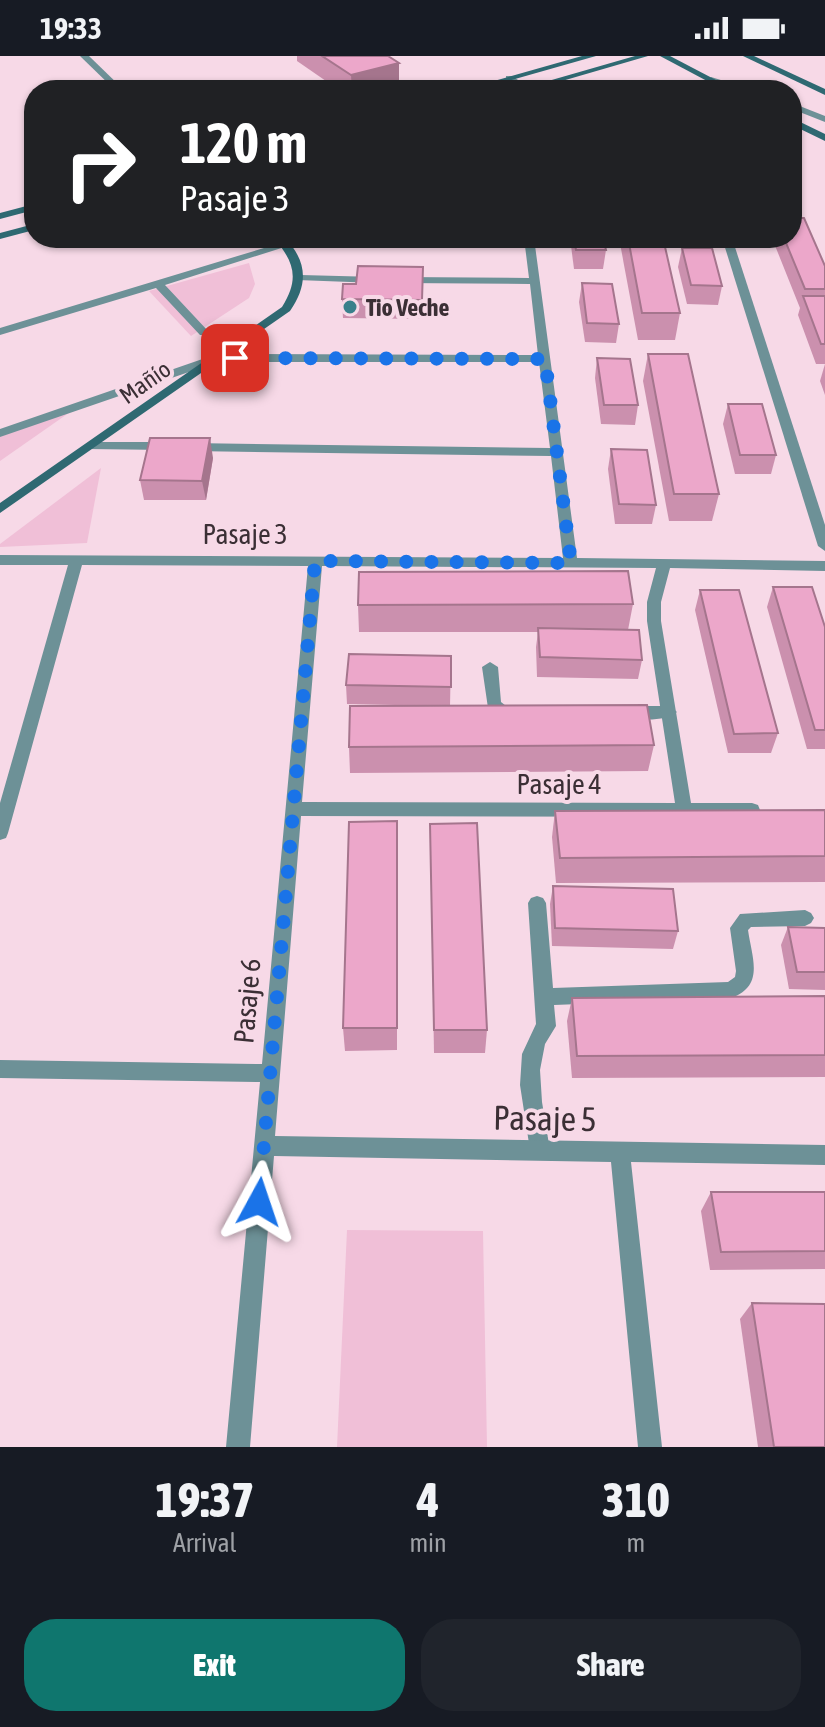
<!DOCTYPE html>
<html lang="en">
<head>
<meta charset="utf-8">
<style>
	body { margin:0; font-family:"Asap Condensed",sans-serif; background:#20242c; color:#f1f3f6; height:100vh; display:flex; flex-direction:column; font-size:30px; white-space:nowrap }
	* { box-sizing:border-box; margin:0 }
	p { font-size:26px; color:#9ea1a6 }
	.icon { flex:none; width:44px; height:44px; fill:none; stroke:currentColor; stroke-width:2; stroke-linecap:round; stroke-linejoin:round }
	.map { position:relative; height:1391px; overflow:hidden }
	.details { display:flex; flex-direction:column; background:#171b24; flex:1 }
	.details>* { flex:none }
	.hud { position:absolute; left:24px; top:24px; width:778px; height:168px; border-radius:32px; box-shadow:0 2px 6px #0004; background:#202124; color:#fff; overflow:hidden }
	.pin { position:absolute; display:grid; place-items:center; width:68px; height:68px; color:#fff; margin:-34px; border-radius:16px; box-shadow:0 4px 12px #0006 }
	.me { position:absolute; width:88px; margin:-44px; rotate:5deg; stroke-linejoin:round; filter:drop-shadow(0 0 6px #0008) }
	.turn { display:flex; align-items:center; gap:28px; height:168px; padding:0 24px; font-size:36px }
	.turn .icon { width:104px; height:104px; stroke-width:2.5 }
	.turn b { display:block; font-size:56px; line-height:68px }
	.eta { display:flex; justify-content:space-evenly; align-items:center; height:136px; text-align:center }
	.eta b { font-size:48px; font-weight:800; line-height:56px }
	.action { display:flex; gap:16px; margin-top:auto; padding:16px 24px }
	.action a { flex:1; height:92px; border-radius:32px; background:#0f766e; color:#fff; font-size:32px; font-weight:800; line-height:92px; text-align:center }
	.action a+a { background:#20242c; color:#f1f3f6 }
	.status { display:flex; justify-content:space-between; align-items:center; height:56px; padding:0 40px; background:#171b24; direction:ltr }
	.status svg { height:22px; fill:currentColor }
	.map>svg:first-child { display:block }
	.green { fill:#f0bfd7 }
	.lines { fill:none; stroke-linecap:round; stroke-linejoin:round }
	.lane { fill:#6d9197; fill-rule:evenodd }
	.street { fill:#6d9197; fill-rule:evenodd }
	.secondary { fill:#2f6972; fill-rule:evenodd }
	.wall { fill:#cb90ae }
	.shaded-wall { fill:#a5758d }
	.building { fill:#eca7ca; stroke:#a5758d; stroke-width:2 }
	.route { stroke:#1a73e8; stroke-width:14; stroke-dasharray:0 25.2 }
	.poi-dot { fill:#39808b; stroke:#f7d9e7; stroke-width:3 }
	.labels { text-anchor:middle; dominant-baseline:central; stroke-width:8; stroke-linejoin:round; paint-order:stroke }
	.far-poi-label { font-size:24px; font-weight:bold; fill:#3b2f35; stroke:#f7d9e7; text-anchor:start }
	.far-street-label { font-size:24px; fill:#3b2f35; stroke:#f7d9e7 }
	.street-label { font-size:28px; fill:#3b2f35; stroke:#f7d9e7 }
	.near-street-label { font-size:34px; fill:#3b2f35; stroke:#f7d9e7 }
</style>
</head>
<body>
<div class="status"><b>19:33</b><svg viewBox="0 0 49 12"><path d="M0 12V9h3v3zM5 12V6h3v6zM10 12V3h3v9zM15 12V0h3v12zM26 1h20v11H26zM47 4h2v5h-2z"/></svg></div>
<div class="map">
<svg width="825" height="1391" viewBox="0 0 825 1391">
	<rect width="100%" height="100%" fill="#f7d9e7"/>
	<g class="green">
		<path d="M249,207L255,228L249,242L191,280L149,235Z"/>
		<path d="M73,354L0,405V379Z"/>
		<path d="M101,412L87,487L0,491V488Z"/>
		<path d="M347,1174L483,1175L487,1391H337Z"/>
	</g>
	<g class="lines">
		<g class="lane">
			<path d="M711,21L747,32L748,34H735L708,26L707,24Z"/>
			<path d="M792,47L825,60V66L792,53Z"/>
			<path d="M490,606L498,611L501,646L506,650L521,652L523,656L521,660L503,662L488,652L482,611Z"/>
			<path d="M626,650H669L677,656C667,666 628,666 618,656Z"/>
			<path d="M537,840L543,842L546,847L553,932L728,926L735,921L736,915L730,872L740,858L805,854L811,857L814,862L811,867L805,870L751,871L748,874C752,902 765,930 731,942L554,949L556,970L545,988L540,1014L542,1046L550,1094L547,1101L540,1104L533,1101L530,1094L520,1029L522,998L536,968L528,847L531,842Z"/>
		</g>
		<g class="street">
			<path d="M80,0H89L124,34H115Z"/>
			<path d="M506,20H512L533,34H523L506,24Z"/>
			<path d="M297,182H313L165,229L208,275V279H200L156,232L0,279V272Z"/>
			<path d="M524,182H534L577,502L825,505V515L670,512L661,546V565L691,747H752L758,749L760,754L758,759L752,761L301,760L275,1080L825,1089V1109L631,1106L662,1391H638L611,1106L274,1100L250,1391H226L260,1026L0,1022V1004L262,1008L308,510L82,509L8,777L6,782L0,784V747L68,509H0V499L563,502L551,400L190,395L184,391L190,387L550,392L539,306H218L0,381V373L217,298L538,299L530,228L400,227L395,224L400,221L529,222ZM322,510L656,512L647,546V565L675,747L302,746Z"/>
			<path d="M722,182H732L825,469V495L818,490Z"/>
			<path d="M301,219L377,221L382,224L377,227L297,224L296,222Z"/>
			<path d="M91,386H167L173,390L167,394L87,393L85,390Z"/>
		</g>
		<g class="secondary">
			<path d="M582,0H596L476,34H462Z"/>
			<path d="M635,0H648L531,34H517Z"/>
			<path d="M660,0H670L735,34H724Z"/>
			<path d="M743,0H754L825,33V39Z"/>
			<path d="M792,62L825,78V85L792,69Z"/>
			<path d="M34,148V154L0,163V157Z"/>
			<path d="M34,168V174L0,183V177Z"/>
			<path d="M274,182H285C308,206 308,229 290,255L0,457V447L282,251C300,222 294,206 274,182Z"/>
		</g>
	</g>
	<g class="wall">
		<path d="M297,0H388L399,30L385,34H339L297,5Z"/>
		<path d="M570,182H603L606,194L603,213H574Z"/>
		<path d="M619,182H663L680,257L675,284H638Z"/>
		<path d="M772,182H792L825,210V308H816L798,259L800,252Z"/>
		<path d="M682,192L722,230L718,249L687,248L678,211Z"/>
		<path d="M423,211L422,263L343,262L342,243L356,228Z"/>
		<path d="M582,227L619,268L616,287L585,286L579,246Z"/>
		<path d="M648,298L719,438L712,465H669L643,325Z"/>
		<path d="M597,302L638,349L635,369L601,368L595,322Z"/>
		<path d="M825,308V339L820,325Z"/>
		<path d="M728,348L776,399L771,418H735L723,368Z"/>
		<path d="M611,393L656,449L652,468H615L608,413Z"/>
		<path d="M213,402L206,444H144L140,424Z"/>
		<path d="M773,531L825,571V693H807L767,551Z"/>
		<path d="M700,534L778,677L771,697H728L695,554Z"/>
		<path d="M633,548L628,574L642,604L638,623L537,621L536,591L538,576H359L358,549Z"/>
		<path d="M451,600L450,650L654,689L648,715L350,717L349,691L443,650L347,648L346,629Z"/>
		<path d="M825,754V826L556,827L552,781L555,755Z"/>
		<path d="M397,765V994L345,995L343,972Z"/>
		<path d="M430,768L487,974L485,997H434Z"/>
		<path d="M553,830L678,875L673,893L552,890L550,848Z"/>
		<path d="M788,871L825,872V934L789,933L781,889Z"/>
		<path d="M825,940V1021L572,1022L567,965L572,942Z"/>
		<path d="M711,1136H825V1213L710,1214L701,1155Z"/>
		<path d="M752,1247L825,1391H758L740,1263Z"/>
	</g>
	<g class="shaded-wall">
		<path d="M399,7V30L385,34H352L351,19Z"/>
		<path d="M210,382L213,402L206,444L202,425Z"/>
	</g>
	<g class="building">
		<path d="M322,0H388L399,7L351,19Z"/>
		<path d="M792,162H804L825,210V233H805L784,182H792Z"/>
		<path d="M574,182H603L606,194H576Z"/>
		<path d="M628,182H663L680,257H642Z"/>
		<path d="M682,192H712L722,230L691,229Z"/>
		<path d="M358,210L423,211L422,244L342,243L343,228H356Z"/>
		<path d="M582,227L612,228L619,268L587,267Z"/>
		<path d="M803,240H825V288H821Z"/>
		<path d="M648,298H688L719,438H674Z"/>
		<path d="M597,302L630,303L638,349H604Z"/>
		<path d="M728,348H762L776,399H740Z"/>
		<path d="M150,382H210L202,425L140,424Z"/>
		<path d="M611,393L647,394L656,449L619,448Z"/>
		<path d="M628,515L633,548L358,549L359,516Z"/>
		<path d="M773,531H812L825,571V674H815Z"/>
		<path d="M700,534H739L778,677L734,678Z"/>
		<path d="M538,572L639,574L642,604L540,601Z"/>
		<path d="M349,598L451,600V631L346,629Z"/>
		<path d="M647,649L654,689L349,691L350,650Z"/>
		<path d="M825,754V800L560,802L555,755Z"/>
		<path d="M397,765V972H343L349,766Z"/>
		<path d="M477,767L487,974H434L430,768Z"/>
		<path d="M553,830L673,833L678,875L555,872Z"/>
		<path d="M788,871L825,872V916H797Z"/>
		<path d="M825,940V999L577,1000L572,942Z"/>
		<path d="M711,1136H825V1195L721,1196Z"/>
		<path d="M752,1247L825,1248V1391H774Z"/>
	</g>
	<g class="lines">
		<path class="route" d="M235,302L545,303L571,507L315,505L259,1146"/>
	</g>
	<circle class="poi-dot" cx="350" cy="251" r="8"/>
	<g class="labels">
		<g class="far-poi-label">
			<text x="366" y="251">Tio Veche</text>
		</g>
		<g class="far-street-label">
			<text transform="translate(145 326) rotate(-35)">Mañío</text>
		</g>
		<g class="street-label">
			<text x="245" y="478">Pasaje 3</text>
			<text x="559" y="728">Pasaje 4</text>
			<text transform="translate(247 945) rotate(-85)">Pasaje 6</text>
		</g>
		<g class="near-street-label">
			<text transform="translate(545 1062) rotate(1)">Pasaje 5</text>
		</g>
	</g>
</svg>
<div class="pin" style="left:235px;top:302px;background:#d93025"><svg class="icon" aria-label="arrive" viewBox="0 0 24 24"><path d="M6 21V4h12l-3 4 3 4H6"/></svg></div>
<svg class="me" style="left:259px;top:1146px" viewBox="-20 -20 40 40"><path d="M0-17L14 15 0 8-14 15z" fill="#1a73e8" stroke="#fff" stroke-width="4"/></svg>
<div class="hud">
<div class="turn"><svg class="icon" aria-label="right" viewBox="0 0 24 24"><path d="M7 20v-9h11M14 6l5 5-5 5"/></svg><div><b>120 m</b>Pasaje 3</div></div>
</div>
</div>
<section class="details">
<div class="eta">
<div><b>19:37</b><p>Arrival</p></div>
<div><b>4</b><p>min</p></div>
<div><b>310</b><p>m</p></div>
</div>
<div class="action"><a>Exit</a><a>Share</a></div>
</section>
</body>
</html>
